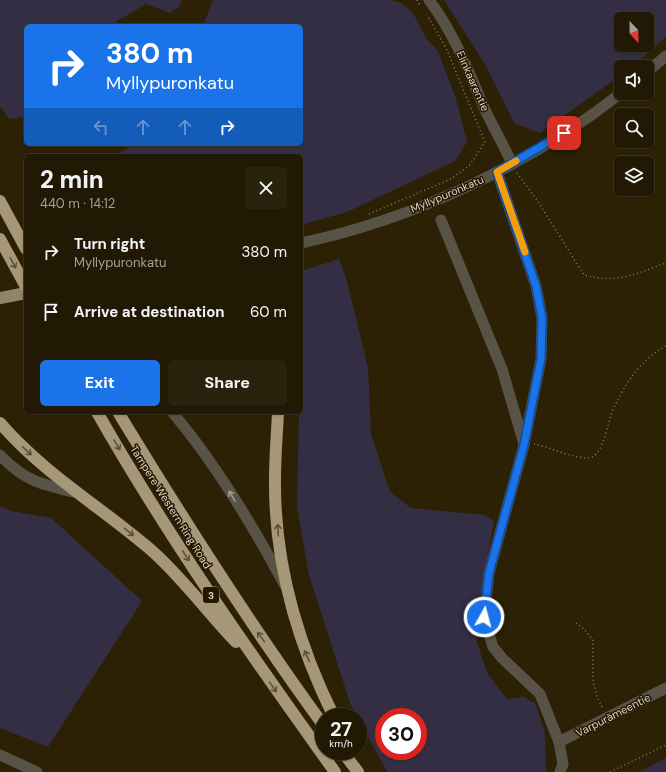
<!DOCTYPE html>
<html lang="en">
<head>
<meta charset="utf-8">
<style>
	body { margin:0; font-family:"DM Sans",sans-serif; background:#29220d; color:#f1f3f6; height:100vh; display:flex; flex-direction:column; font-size:15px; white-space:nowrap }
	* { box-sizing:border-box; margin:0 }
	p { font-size:13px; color:#a2a09a }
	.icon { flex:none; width:22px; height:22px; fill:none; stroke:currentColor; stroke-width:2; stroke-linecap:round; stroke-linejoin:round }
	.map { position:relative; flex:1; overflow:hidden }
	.sheet { position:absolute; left:24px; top:154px; width:279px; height:260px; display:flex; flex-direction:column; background:#211903; border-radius:6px; box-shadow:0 1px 3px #0004,0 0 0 1px #3e3825 }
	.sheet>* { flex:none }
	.top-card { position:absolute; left:24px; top:24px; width:279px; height:122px; border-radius:6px; box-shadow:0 1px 3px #0004,0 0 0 1px #3e3825; background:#1a73e8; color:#fff; overflow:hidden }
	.needle { width:26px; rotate:158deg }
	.fabs { position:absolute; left:614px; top:12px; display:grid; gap:8px }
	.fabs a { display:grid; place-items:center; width:40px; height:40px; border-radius:6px; background:#211903; box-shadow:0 1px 3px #0004,0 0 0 1px #3e3825; font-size:20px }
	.speed { position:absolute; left:315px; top:708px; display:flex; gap:8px; font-size:20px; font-weight:700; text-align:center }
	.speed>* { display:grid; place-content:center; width:52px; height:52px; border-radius:50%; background:#211903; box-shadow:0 1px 3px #0004,0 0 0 1px #3e3825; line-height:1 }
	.speed small { font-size:10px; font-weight:400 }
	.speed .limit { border:6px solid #d22; background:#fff; color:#111 }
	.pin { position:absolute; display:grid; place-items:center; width:34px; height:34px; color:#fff; margin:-17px; border-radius:8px; box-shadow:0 2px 6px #0006 }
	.me { position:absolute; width:44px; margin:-22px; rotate:7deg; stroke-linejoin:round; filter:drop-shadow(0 0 3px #0008) }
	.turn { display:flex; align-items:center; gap:14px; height:84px; padding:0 16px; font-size:18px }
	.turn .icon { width:52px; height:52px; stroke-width:2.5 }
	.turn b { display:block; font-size:28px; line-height:34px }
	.lanes { display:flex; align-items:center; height:38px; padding:0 16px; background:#0003; justify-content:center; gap:20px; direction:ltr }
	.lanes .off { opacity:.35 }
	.round { display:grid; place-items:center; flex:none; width:42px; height:42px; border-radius:6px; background:#29220d }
	.summary { display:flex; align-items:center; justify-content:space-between; height:68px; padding:0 16px }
	h1 { font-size:24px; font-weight:800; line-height:30px }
	.button { display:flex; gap:8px; margin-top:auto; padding:8px 16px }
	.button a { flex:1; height:46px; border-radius:6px; background:#1a73e8; color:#fff; font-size:16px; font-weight:800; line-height:46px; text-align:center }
	.button a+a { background:#29220d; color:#f1f3f6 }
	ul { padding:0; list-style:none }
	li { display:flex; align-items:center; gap:12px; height:60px; padding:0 16px }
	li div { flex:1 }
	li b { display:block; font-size:15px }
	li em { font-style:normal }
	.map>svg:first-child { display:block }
	.green { fill:#342e45; fill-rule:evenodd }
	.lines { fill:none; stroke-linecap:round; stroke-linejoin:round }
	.path { stroke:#877e67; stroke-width:1.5; stroke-dasharray:1 3; stroke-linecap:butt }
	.minor { stroke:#595347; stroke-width:11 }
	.major { stroke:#90846a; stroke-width:12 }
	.highway { stroke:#a59777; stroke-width:12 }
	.oneway { stroke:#5e5136 }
	.oneway2 { stroke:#a29b8d }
	.route-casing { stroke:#114b97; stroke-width:10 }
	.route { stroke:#1a73e8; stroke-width:7 }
	.slow { stroke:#f59e0b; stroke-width:7 }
	.labels { text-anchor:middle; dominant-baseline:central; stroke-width:3; stroke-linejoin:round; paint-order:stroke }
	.shield { fill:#231700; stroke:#a59d8b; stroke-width:1 }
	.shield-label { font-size:10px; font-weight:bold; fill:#ddd6c6 }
	.street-label { font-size:11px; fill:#ddd6c6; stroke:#231700 }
</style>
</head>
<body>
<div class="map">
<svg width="666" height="772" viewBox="0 0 666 772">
	<rect width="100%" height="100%" fill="#2c2104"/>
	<g class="green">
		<path d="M0,0H182L179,7L170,13L146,4L117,21L115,26H26V117L9,119L0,106Z"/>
		<path d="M213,0H390L401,3L413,13L426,38L438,51L456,99L467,142L455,161L347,212L301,225V156H114L136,144H301V26H203Z"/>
		<path d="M444,0H666V37L632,67H621V75L540,133L514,123L486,66ZM621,19H647V45H621Z"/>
		<path d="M339,259L347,281L368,368L371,434L390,492L411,508L485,515L494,521L474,632L487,673L507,699L524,697L536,704L545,734L546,772H387L350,703L309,575L297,506L299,412H301V271ZM384,717H418V751H384Z"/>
		<path d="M0,506L11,511L51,518L142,601L48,747L0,728Z"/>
		<path d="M666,758V772H639Z"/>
	</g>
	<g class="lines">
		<g class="path">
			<path d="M417,0L420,5"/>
			<path d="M517,173L537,200L584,275C618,284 635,274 666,263"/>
			<path d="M369,214L451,179L469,166L485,142L447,50L427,15"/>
			<path d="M534,444C547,446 581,462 592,457C604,452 608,421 613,410C624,385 641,359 666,346"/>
			<path d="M576,623L584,629L593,640V681L597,697L603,709"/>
			<path d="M610,772L666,745"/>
		</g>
		<g class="minor">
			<path d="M429,0C453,32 467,67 482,103C491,124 503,143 512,164"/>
			<path d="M647,72L666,56"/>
			<path d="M497,172L536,286L542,318L541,359L524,445L489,573L484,617L493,647L502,658L540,694L559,742L563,764L560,772"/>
			<path d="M441,220L502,369L524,444"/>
			<path d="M301,243C414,219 531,164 621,93"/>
			<path d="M172,412C216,464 252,524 284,584"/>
			<path d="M0,455C25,482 44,485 78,493"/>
			<path d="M559,742L666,688"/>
			<path d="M0,755L37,772"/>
		</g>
		<path class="major" d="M0,298L26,293"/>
		<g class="highway">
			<path d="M0,201L26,249"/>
			<path d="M0,239L26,287"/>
			<path d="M97,412C168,537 251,655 335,772"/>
			<path d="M118,412C183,519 250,625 324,726"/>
			<path d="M278,412C277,434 275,456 275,479C274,564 297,642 334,717"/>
			<path d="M0,423C43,473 101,507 151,550C181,576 208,613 236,642"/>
			<path d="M342,751L358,772"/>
		</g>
	</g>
	<defs><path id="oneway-shaft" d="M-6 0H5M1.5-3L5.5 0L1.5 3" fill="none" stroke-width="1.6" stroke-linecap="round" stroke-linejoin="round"/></defs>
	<g class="oneway">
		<use href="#oneway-shaft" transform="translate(13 263) rotate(62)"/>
		<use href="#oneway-shaft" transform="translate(117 445) rotate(59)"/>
		<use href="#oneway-shaft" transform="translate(27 451) rotate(43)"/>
		<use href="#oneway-shaft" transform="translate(278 530) rotate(-93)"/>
		<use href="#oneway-shaft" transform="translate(129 532) rotate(40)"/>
		<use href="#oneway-shaft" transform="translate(186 556) rotate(57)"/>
		<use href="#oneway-shaft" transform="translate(261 637) rotate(-125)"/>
		<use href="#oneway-shaft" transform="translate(307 656) rotate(-113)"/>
		<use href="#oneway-shaft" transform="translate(273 687) rotate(54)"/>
	</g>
	<use class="oneway2" href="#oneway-shaft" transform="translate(232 496) rotate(-122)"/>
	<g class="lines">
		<g class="route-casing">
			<path id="route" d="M484,617L489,573L524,445L541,359L542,318L536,286L497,172L564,133"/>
		</g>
		<use href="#route" class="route"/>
		<path class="slow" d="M516,161L497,172L525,252"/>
	</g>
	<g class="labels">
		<rect class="shield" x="203" y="587" width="16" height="16" rx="3"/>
		<g class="shield-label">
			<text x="211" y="595">3</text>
		</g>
		<g class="street-label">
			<text transform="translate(473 81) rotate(66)">Elinkaarentie</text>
			<text transform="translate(447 194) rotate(-23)">Myllypuronkatu</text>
			<text transform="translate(171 507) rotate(58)">Tampere Western Ring Road</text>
			<text transform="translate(613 715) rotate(-27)">Varpurämeentie</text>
		</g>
	</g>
</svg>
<div class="fabs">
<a><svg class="needle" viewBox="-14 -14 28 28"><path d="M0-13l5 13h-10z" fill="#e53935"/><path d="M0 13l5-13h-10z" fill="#a2a09a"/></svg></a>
<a><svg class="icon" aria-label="sound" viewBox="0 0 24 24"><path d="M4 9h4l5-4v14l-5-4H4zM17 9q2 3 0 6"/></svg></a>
<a><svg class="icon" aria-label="search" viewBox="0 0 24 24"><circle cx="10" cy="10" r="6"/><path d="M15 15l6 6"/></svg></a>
<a><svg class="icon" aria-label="layers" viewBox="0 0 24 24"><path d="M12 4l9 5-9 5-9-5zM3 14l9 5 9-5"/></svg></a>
</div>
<div class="speed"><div>27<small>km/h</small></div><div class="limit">30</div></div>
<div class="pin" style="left:564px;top:133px;background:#d93025"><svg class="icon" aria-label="arrive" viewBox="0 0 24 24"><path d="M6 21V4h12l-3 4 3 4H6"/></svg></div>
<svg class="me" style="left:484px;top:617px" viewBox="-20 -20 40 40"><circle r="17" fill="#1a73e8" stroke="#fff" stroke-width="3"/><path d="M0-11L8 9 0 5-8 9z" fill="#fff"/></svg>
<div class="top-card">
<div class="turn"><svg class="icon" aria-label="right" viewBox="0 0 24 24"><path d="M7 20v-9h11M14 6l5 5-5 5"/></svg><div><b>380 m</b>Myllypuronkatu</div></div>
<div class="lanes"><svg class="icon off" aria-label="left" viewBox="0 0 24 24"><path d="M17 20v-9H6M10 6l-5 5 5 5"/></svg><svg class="icon off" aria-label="ahead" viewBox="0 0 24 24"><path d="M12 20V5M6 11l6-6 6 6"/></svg><svg class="icon off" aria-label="ahead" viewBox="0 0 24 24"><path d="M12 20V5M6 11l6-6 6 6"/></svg><svg class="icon" aria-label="right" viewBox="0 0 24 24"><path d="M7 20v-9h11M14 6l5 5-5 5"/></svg></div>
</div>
<section class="sheet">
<div class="summary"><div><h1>2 min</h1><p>440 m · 14:12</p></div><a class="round"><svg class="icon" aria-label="close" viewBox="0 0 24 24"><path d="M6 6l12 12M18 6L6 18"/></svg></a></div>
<ul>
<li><svg class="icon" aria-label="right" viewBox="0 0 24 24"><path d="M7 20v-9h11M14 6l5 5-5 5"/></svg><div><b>Turn right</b><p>Myllypuronkatu</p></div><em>380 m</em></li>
<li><svg class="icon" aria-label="arrive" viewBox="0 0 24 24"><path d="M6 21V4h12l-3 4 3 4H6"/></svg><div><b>Arrive at destination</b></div><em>60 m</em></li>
</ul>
<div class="button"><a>Exit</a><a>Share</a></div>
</section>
</div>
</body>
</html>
